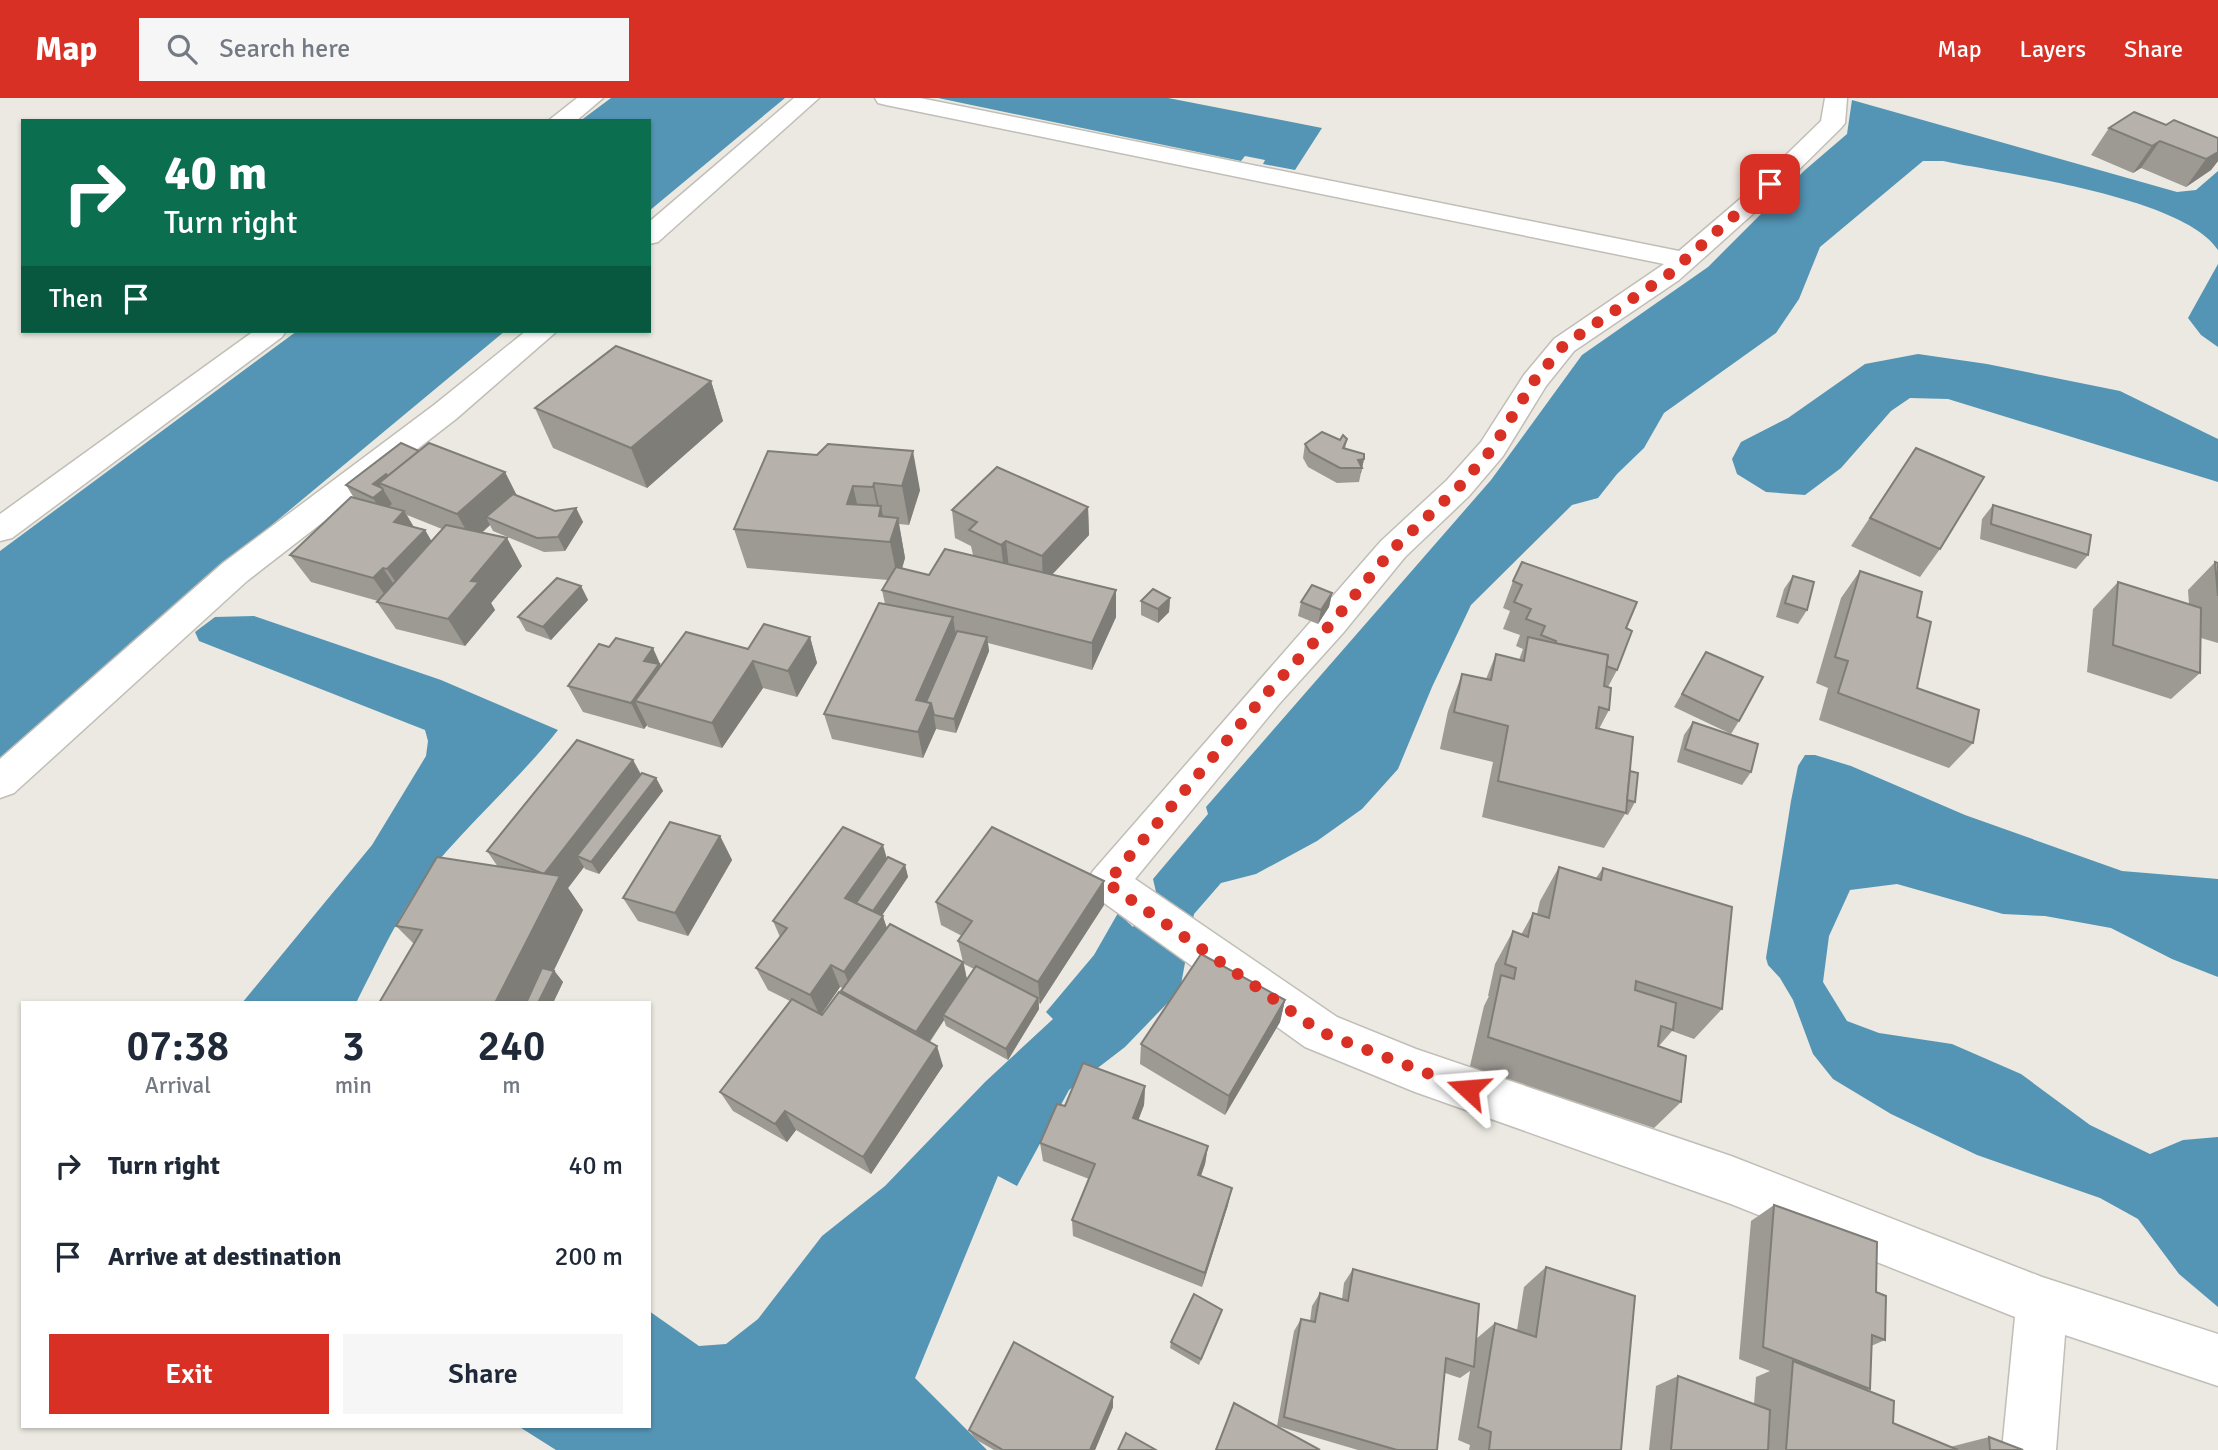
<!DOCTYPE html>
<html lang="en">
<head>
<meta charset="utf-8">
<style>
	body { margin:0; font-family:Signika,sans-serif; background:#f6f6f7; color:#1f2937; height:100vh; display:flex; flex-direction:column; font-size:26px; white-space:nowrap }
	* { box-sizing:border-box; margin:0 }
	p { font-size:23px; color:#747a83 }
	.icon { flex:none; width:38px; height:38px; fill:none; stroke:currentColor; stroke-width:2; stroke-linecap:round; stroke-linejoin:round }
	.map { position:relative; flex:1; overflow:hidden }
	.side { position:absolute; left:21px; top:903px; width:630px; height:427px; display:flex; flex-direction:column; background:#fff; border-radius:0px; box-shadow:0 2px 5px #0004 }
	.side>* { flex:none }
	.guide { position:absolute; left:21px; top:21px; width:630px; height:214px; border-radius:0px; box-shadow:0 2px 5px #0004; background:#0b6e4f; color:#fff; overflow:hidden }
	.pin { position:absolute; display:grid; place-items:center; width:60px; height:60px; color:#fff; margin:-30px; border-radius:14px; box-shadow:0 4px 10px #0006 }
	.me { position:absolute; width:77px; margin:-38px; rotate:289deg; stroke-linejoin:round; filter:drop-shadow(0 0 5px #0008) }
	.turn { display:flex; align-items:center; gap:24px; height:147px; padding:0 28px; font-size:32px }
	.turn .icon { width:91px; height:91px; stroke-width:2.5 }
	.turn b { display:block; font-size:49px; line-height:60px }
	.then { display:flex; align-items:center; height:66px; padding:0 28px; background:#0003; gap:14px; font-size:26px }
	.eta { display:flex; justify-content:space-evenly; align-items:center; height:119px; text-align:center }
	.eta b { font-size:42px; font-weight:600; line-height:49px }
	.action { display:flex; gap:14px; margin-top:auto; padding:14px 28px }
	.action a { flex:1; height:80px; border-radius:0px; background:#d93025; color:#fff; font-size:28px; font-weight:600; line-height:80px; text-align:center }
	.action a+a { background:#f6f6f7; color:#1f2937 }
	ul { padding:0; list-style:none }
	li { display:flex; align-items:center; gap:21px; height:91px; padding:0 28px }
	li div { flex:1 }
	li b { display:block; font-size:26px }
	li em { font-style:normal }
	header { display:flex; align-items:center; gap:42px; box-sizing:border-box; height:98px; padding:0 35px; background:#d93025; color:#fff }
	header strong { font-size:33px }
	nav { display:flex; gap:38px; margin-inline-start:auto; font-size:24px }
	.search { width:490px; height:63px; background:#f6f6f7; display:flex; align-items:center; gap:18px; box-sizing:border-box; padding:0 24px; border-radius:0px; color:#747a83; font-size:26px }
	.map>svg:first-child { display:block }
	.water { fill:#5495b5 }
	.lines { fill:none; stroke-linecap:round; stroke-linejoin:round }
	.street-casing { stroke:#c0beb7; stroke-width:3 }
	.street { fill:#fff; fill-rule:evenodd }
	.wall { fill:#9d9993; fill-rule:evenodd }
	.shaded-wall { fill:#7f7d78 }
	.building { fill:#b6b2ab; stroke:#7f7d78; stroke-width:2 }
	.route { stroke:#d93025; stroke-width:12; stroke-dasharray:0 21.6 }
</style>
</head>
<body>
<header>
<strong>Map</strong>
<div class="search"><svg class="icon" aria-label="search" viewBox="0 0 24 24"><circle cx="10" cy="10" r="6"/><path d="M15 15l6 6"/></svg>Search here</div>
<nav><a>Map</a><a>Layers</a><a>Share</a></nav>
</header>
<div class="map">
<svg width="2218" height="1352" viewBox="0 0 2218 1352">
	<rect width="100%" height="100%" fill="#ebe9e1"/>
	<g class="water">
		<path d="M611,0H785L649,113V23H580Z"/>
		<path d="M938,0H1168L1322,30L1295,72L1263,66L1265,62L1245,58L1241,63Z"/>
		<path d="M1852,2L2177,94L2196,92L2218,73V152C2184,99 2006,76 1943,63H1923L1820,149L1799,201L1776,235L1664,315L1644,350L1617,376L1598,400L1572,407L1471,507L1432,589L1398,671L1362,711L1317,743L1256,776L1221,785L1194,816L1180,892L1125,949L1069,992L1017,1088L998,1078L915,1280L987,1352H556L518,1328H649V1213L699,1248L726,1246L758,1221L822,1138L885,1088L985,984L1053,921L1046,914L1094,857L1118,815L1133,829L1156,794L1153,781L1208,716L1206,709L1491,382L1582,257L1708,169L1805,72L1847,36Z"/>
		<path d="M2218,166V249L2201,237L2188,220Z"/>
		<path d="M297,233H505L167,514L0,660V453Z"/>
		<path d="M1918,256L1987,266L2120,293L2218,341V384L1948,301L1910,300L1891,313L1841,370L1805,397L1766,394L1737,376L1732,361L1741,344L1788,320L1865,266Z"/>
		<path d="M254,518L441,582L558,632C524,675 483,712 446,754C407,798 383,852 356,905H242L372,747L426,658L428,643L425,632L199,543L195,534L215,519Z"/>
		<path d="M1805,657H1815L1851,668L1965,717L2122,773L2218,781V879L2172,861L2111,830L2045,818L2003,816L1897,786L1850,792L1829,838L1823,884L1847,923L1879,935L1952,946L2021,976L2090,1027L2150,1056L2183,1042L2218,1039V1209L2179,1176L2138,1121L2100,1100L1977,1057L1891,1016L1833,981L1813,956L1793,902L1780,880L1768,867L1766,860L1791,703L1798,668Z"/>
	</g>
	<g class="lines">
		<g class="street-casing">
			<g id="street">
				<path d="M577,0H603L576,23H548Z"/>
				<path d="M794,0H819L658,144L649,146V124Z"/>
				<path d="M875,0H920L1679,153L1746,96L1821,23L1825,0H1847L1845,25L1841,30L1764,106L1679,182L1574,253L1546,288L1503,358L1469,398L1405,459L1343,535L1279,606L1135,781L1337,919L1416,951L1731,1058L2042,1179L2218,1236V1288L2065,1237L2056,1352H2002L2015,1219L1731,1106L1415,994L1305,949L1093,797L1086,785L1093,773L1381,443L1447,382L1481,344L1524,277L1554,241L1664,166L886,7L878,5Z"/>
				<path d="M254,233H286L282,239L12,440L0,443V416Z"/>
				<path d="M526,233H557L456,321L247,483L14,695L0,700V661L223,465L434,307Z"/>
			</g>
		</g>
		<use href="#street" class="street"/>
	</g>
	<g class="wall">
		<path d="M2166,27L2218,40V63L2211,72L2186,89L2141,70L2133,75L2091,57L2109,30Z"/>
		<path d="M711,283L723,323L647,390L553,350L535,310Z"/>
		<path d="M1347,341L1345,351L1364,361L1359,384L1337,385L1308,369L1303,360L1305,346Z"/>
		<path d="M1916,350L1940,451L1920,479L1851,448Z"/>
		<path d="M419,353L505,374L517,398L555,413L576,410L583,424L565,453L544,454L493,433L490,427L482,435L522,468L491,505L495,512L465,548L396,531L377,504L378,503L311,484L290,457L354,400L346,387ZM407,417L442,431L431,443L425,432L414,429Z"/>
		<path d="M817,357L920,392L909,427L899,426L905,460L902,471L929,477L973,457L971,448L955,440L952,412L1088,409L1089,437L1052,477L1116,492V519L1092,572L988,545L989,553L956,635L936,631L923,660L832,641L824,616L885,506L882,492L888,482L747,470L734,431Z"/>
		<path d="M1993,407L2088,457L2076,471L1980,441L1982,421Z"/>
		<path d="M2215,464L2218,498V545L2201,540L2200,575L2171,601L2087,574L2093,511L2118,484L2189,506L2188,492Z"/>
		<path d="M1860,473L1917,519V590L1973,645L1949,670L1819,622L1828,590L1816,585L1841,500Z"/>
		<path d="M1793,478L1807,512L1798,526L1776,519L1784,491Z"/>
		<path d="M1513,483L1626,530L1617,572L1608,589L1609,612L1599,631L1630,673L1635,704L1628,717L1625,716L1604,750L1482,719L1493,664L1440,651L1448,613L1462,576L1486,581L1496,556L1519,562L1523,551L1516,548L1520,537L1503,531L1510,513L1503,510Z"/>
		<path d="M581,488L588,502L551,542L526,533L518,519Z"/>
		<path d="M1332,495L1329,509L1318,526L1298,518L1301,504Z"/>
		<path d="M1170,500L1169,514L1158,525L1141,517V503Z"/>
		<path d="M810,539L817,565L797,599L763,590L722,650L648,629L647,627L644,631L583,614L568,588L661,567Z"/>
		<path d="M1706,554L1739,623L1731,636L1674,609Z"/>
		<path d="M1693,624L1751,674L1742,687L1677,664L1684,637Z"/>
		<path d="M633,662L641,676L656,680L663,693L599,776L585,771L584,769L568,790L583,812L554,872L563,884L553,905H379L414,846L396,828L498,769L487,753Z"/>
		<path d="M720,738L732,762L688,838L638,823L623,800Z"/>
		<path d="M887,761L905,767L908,779L882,817L887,830L963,864L958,843L962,838L941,827L936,804L1104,807L1040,906L1039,905V911L1008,962L946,928L944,922L930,944L943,968L871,1076L796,1032L787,1044L733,1013L720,994L790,903L768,892L756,870L780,839L773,823ZM964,866L974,871L967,882ZM840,889L843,890L841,893L842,896L822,917H821Z"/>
		<path d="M1559,769L1596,780L1603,770L1722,911L1694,941L1672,933L1659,948L1681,1004L1654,1030L1470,968L1484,908L1489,898H1488L1495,866L1513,833L1521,837L1533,815L1537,816L1540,803Z"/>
		<path d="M1285,902L1280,924L1225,1017L1140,966L1141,946Z"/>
		<path d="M1145,988L1144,1007L1138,1022L1208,1048L1205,1066L1201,1078L1228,1107L1202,1189L1073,1138L1072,1122L1089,1081L1043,1063L1040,1045L1065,1008Z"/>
		<path d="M1774,1107L1876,1194L1885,1242L1871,1248L1870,1291L1866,1292L1893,1325L1950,1349L1989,1339L2023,1352H1649L1656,1288L1678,1278L1754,1306L1756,1279L1770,1273L1739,1261L1751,1123Z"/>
		<path d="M1546,1169L1621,1352H1469L1470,1347L1458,1342L1470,1273L1460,1280L1445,1275L1437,1352H1358L1277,1328L1294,1233L1301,1221L1310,1223L1312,1208L1320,1195L1342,1201L1344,1185L1353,1171L1476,1241L1495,1225L1517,1232L1524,1189Z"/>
		<path d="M1222,1212L1199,1267L1170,1250L1171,1244Z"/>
		<path d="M1234,1305L1320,1352H1215Z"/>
		<path d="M1113,1309L1095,1352H994L975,1341L969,1332Z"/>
	</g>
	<g class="shaded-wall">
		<path d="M2160,43L2141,70L2133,75L2152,48Z"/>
		<path d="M2218,54V63L2211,72L2186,89L2206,61Z"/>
		<path d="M711,283L723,323L647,390L631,350Z"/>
		<path d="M913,353L920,392L909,427L902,388Z"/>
		<path d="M1364,361L1361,375H1360L1362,370L1358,362Z"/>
		<path d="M505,374L519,402L486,419L490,427L472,443L457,416Z"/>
		<path d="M386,376L394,391L379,385L392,406L382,414L373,400V386Z"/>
		<path d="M874,385L880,413L881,408L888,444L879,417L873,389Z"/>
		<path d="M853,388L862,428L847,406Z"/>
		<path d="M1088,409L1089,437L1043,486L1042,458Z"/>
		<path d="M576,410L583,424L565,453L558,439Z"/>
		<path d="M404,413L419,438L425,432L441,459L405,498L387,471L394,424Z"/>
		<path d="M898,420L905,460L898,483L890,444Z"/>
		<path d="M507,440L522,468L491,505L495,512L465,548L448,521L471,483Z"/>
		<path d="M1006,443L1009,470L1004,474L1001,447Z"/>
		<path d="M383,470L401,497L392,507L373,480Z"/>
		<path d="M581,488L588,502L551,542L543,529Z"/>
		<path d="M1116,492V519L1092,572V545Z"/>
		<path d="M1332,495L1329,509L1318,526L1321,512Z"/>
		<path d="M1170,500L1169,514L1158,525V511Z"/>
		<path d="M953,519L957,546L932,606L936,631L923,660L918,634L916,602Z"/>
		<path d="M810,539L817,565L797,599L788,573Z"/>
		<path d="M987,539L989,553L956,635L954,621Z"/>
		<path d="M653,550L665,577L635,603L647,627L644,631L631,605L644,563Z"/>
		<path d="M753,563L763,590L722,650L712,625Z"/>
		<path d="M633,662L646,687L577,758L584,769L568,790L583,812L538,905H495L544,776Z"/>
		<path d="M656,680L663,693L599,776L591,764Z"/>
		<path d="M720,738L732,762L688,838L675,815Z"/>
		<path d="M883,747L890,771L859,814L845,800Z"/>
		<path d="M905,767L908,779L873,831L870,819Z"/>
		<path d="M1104,783V807L1040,906L1038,884Z"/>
		<path d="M883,818L890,841L853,895L844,874Z"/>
		<path d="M963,864L968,886L943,917L944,922L922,954L916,934Z"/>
		<path d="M831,867L840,889L820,918L810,897Z"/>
		<path d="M554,873L563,884L553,905H538Z"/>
		<path d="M1038,900L1039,911L1008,962L1006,951Z"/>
		<path d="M1285,902L1280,924L1225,1017L1229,998Z"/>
		<path d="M937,948L943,968L871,1076L863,1059Z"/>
		<path d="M1145,988L1144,1007L1132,1039L1133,1020Z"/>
		<path d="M785,1013L796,1032L787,1044L775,1026Z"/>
		<path d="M1208,1048L1205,1066L1195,1094L1198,1077Z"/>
		<path d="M1232,1090L1228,1107L1202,1189L1205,1175Z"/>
		<path d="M1113,1299V1309L1095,1352H1090Z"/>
	</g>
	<g class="building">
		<path d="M2134,14L2166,27L2174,22L2218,40V54L2206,61L2160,43L2152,48L2109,30Z"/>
		<path d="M616,248L711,283L631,350L535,310Z"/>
		<path d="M1322,334L1340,342L1343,337L1347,341L1343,350L1364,356V361L1358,362L1362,370H1340L1310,354L1305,346Z"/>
		<path d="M401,345L419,353L388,378L386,376L373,386L382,390L383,392L373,400L346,387Z"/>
		<path d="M429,345L505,374L457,416L379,385Z"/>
		<path d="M828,346L913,353L902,388L874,385L873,389L853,388L847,406L881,408L879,418L898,420L890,444L734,431L768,353L817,357Z"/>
		<path d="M1916,350L1984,379L1940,451L1870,420Z"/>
		<path d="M997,369L1088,409L1042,458L1006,443L1001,447L969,432L977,424L952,412Z"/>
		<path d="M513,396L555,413L576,410L558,439L537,440L486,419Z"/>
		<path d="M351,399L404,413L394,424L425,432L387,471L383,470L373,480L290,457Z"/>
		<path d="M1993,407L2091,437L2088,457L1991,426Z"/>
		<path d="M446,427L507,440L471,483L479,484L448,521L377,504Z"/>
		<path d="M945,451L1116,492L1092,545L882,492L896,469L929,477Z"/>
		<path d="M1522,464L1637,504L1626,530L1632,533L1617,572L1606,568L1608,557L1555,545L1556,543L1541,537L1545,528L1526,521L1531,511L1514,504L1522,487L1513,483Z"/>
		<path d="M2215,464L2218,465V498Z"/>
		<path d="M1860,473L1922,494L1917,519L1931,524L1917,590L1979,612L1973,645L1838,595L1848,563L1835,559Z"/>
		<path d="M1793,478L1814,484L1807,512L1785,505Z"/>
		<path d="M557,480L581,488L543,529L518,519Z"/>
		<path d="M2118,484L2201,510L2200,575L2113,547Z"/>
		<path d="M1312,487L1332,495L1321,512L1301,504Z"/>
		<path d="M1153,491L1170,500L1158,511L1141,503Z"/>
		<path d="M879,505L953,519L916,602L931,605L918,634L824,616Z"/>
		<path d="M764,526L810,539L788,573L753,563L712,625L635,603L686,534L748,551Z"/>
		<path d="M957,533L987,539L954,621L934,617L931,605L926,604Z"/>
		<path d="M1528,539L1608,557L1604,588L1611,590L1609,612L1599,609L1596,630L1633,639L1626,715L1498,683L1508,628L1454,614L1462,576L1491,582L1496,556L1524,563Z"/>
		<path d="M616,540L653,550L644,563L659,566L631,605L568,588L599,546L609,549Z"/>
		<path d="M1706,554L1763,579L1739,623L1682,596Z"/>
		<path d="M1693,624L1758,646L1751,674L1685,651Z"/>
		<path d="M577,642L633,662L544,776L487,753Z"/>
		<path d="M1630,673L1638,675L1635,704L1627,702Z"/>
		<path d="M642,675L656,680L591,764L577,758Z"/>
		<path d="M670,724L720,738L675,815L623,800Z"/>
		<path d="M843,729L883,747L845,800L883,818L844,874L831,867L810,897L756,870L787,830L773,823Z"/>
		<path d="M992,729L1104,783L1038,884L958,843L972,823L936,804Z"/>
		<path d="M437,759L560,778L495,905H379L422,832L396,828Z"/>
		<path d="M888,759L905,767L873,813L856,805Z"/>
		<path d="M1559,769L1601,782L1603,770L1732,809L1722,911L1636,883L1635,892L1676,905L1673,932L1661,928L1658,948L1686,958L1681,1004L1488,939L1501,877L1514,881L1516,870L1505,866L1513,833L1528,839L1533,815L1549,820Z"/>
		<path d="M890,826L963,864L916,934L841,893Z"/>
		<path d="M1201,856L1285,902L1229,998L1141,946Z"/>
		<path d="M976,868L1038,900L1006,951L943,917Z"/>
		<path d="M542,870L554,873L538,905H526Z"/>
		<path d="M839,894L937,948L863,1059L785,1013L775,1026L720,994L792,901L822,917Z"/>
		<path d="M1083,965L1145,988L1133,1020L1208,1048L1198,1077L1232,1090L1205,1175L1072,1122L1095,1066L1040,1045L1057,1006L1065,1008Z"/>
		<path d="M1774,1107L1877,1144L1876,1194L1886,1198L1885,1242L1872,1237L1870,1291L1763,1249Z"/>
		<path d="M1546,1169L1635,1198L1621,1352H1489L1491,1334L1478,1329L1495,1225L1536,1239Z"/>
		<path d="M1353,1171L1479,1206L1474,1269L1446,1260L1437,1352H1397L1284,1319L1301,1221L1315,1224L1320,1195L1348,1203Z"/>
		<path d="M1194,1196L1222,1212L1201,1261L1171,1244Z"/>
		<path d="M1014,1244L1113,1299L1090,1352H1003L969,1332Z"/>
		<path d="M1793,1263L1894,1303L1893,1325L1958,1352H1786Z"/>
		<path d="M1678,1278L1770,1312L1768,1352H1671Z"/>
		<path d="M1234,1305L1320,1352H1216Z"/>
		<path d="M1126,1335L1156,1352H1118Z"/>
		<path d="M1989,1339L2023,1352H1990Z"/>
	</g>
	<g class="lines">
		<path class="route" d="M1468,991L1321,934L1107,785L1266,596L1331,526L1393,451L1458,390L1492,351L1534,283L1564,247L1669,176L1770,86"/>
	</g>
</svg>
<div class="pin" style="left:1770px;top:86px;background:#d93025"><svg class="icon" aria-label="arrive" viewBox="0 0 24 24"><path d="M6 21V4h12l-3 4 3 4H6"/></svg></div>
<svg class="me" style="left:1468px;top:991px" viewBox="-20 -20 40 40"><path d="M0-17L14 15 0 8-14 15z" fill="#d93025" stroke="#fff" stroke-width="4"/></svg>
<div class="guide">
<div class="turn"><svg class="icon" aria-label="right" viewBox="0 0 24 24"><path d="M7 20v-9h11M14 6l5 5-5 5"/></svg><div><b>40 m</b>Turn right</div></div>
<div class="then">Then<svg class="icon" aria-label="arrive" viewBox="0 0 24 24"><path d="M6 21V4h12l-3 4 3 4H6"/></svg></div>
</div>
<section class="side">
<div class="eta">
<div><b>07:38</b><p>Arrival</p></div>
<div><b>3</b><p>min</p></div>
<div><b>240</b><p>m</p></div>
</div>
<ul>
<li><svg class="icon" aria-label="right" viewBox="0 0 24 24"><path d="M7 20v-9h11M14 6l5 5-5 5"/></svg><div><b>Turn right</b></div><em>40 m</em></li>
<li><svg class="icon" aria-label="arrive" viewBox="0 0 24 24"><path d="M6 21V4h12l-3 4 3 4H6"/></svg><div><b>Arrive at destination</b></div><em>200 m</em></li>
</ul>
<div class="action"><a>Exit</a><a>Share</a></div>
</section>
</div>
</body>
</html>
